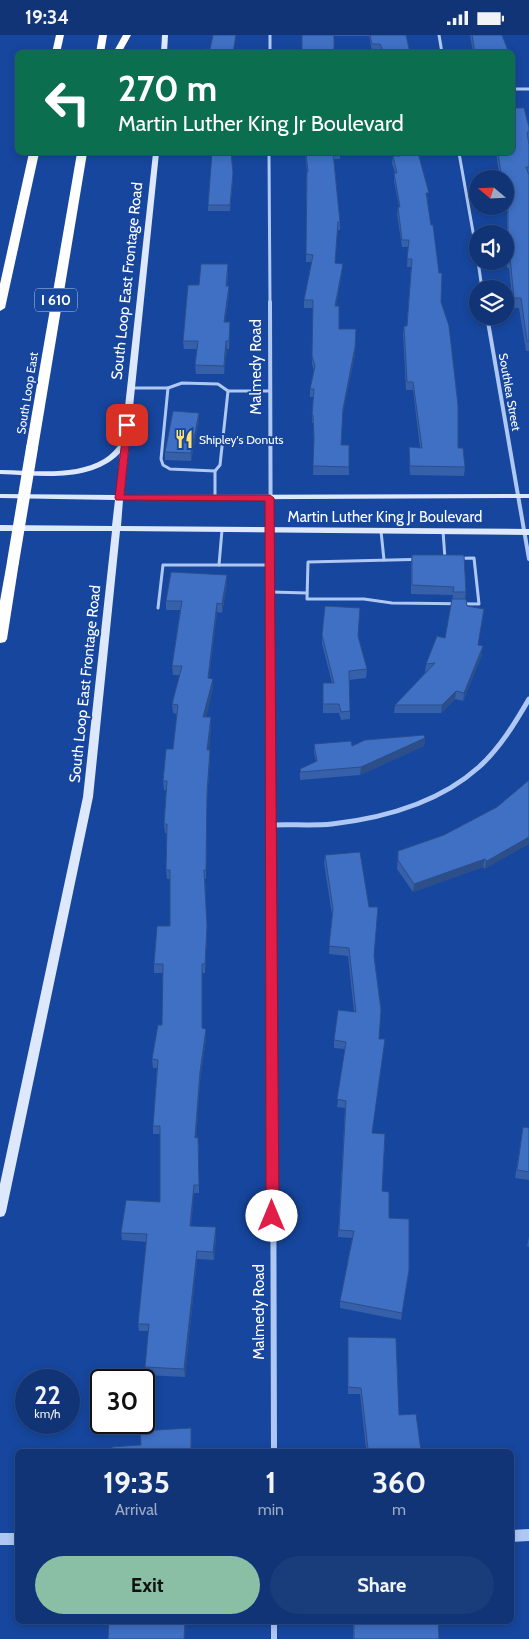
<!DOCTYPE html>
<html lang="en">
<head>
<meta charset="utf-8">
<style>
	body { margin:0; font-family:Cabin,sans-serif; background:#193c7b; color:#f1f3f6; height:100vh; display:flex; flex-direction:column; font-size:19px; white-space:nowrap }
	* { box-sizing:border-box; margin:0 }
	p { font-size:16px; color:#9caac5 }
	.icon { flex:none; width:28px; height:28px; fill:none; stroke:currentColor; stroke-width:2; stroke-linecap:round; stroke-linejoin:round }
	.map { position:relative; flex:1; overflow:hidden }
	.drawer { position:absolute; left:15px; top:1414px; width:499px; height:175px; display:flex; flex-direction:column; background:#103476; border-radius:8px; box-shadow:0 2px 8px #0003,0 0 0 1px #304f88 }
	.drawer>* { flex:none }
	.guide { position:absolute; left:15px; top:15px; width:500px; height:105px; border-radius:8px; box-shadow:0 2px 8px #0003,0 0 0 1px #304f88; background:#0b6e4f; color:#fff; overflow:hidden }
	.needle { width:32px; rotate:289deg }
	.tools { position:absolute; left:469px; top:135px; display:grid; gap:10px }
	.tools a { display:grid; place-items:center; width:45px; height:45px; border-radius:50%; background:#103476; box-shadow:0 2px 8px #0003,0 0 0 1px #304f88; font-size:25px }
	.speed { position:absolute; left:15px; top:1334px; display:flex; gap:10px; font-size:25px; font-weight:700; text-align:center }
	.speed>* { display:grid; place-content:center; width:65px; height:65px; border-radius:50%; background:#103476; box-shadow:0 2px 8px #0003,0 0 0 1px #304f88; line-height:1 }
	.speed small { font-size:12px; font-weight:400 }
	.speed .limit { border:2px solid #111; border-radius:8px; background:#fff; color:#111 }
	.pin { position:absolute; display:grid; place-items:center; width:42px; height:42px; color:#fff; margin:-21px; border-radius:10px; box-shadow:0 2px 8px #0006 }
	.me { position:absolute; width:55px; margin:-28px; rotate:0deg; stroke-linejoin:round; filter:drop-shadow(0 0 4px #0008) }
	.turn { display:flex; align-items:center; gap:18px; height:105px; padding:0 20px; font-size:22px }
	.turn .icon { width:65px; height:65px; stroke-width:2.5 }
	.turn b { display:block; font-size:35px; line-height:42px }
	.eta { display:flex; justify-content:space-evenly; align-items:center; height:85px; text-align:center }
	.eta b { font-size:30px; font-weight:700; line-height:35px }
	.action { display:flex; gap:10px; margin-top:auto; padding:10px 20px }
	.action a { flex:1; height:58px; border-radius:30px; background:#8abfa5; color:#111; font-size:20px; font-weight:700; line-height:58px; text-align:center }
	.action a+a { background:#193c7b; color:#f1f3f6 }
	.status { display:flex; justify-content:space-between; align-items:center; height:35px; padding:0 25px; background:#103476; direction:ltr }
	.status svg { height:14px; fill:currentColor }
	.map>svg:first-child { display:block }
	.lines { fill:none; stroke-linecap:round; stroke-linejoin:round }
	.service { stroke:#aec8f3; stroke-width:3 }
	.minor-far3 { stroke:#aec8f3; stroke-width:3 }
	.minor-far2 { stroke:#aec8f3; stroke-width:4 }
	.minor-far1 { stroke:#aec8f3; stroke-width:5 }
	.minor { stroke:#aec8f3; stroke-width:6 }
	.tertiary { fill:#aec8f3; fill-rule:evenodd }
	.secondary { fill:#dde8fc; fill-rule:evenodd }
	.motorway { fill:#fff; fill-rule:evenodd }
	.motorway-bridge { stroke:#fff; stroke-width:12 }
	.wall { fill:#3660a9 }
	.shaded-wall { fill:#2c4e89 }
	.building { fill:#3f70c4; stroke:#2c4e89 }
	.route { fill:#e11d48; stroke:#92132f }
	.labels { text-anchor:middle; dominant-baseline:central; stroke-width:4; stroke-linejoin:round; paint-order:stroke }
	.far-street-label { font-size:12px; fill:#fff; stroke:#16469d }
	.far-poi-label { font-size:12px; fill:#fff; stroke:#16469d; text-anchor:start }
	.shield { fill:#16469d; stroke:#b9c8e2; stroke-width:1 }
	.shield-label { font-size:14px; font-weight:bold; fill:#fff }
	.street-label { font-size:15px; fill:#fff; stroke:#16469d }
</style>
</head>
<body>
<div class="status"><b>19:34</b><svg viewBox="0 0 49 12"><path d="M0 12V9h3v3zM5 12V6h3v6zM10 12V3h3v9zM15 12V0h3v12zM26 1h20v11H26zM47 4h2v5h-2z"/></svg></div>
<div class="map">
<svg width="529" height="1604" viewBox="0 0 529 1604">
	<rect width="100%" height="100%" fill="#16469d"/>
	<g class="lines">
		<g class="service">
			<path d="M131,353H168L182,348L218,349L228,356H270"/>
			<path d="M168,353L161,424L163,430L170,434L215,436V463"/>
			<path d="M215,436L220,430L228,356"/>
			<path d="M381,496L384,525"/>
			<path d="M443,496L445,524"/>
			<path d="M474,523L479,569L392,568L364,564H307L308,527Z"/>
			<path d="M219,530L222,495"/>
			<path d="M271,557L307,558"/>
			<path d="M158,573L163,530H271"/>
		</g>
		<g class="minor-far3">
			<path d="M270,0V18"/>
			<path d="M439,0L442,18"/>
			<path d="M512,54H529"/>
			<path d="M269,118L270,269"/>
			<path d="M459,118L478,225"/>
			<path d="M478,226L482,254"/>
		</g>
		<g class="minor-far2">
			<path d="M270,267L271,611"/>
			<path d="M487,281L529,524"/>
		</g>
		<g class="minor-far1">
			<path d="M271,609L273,1047"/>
			<path d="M271,790C291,789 312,791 332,789C384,783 440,767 479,732C500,713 515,688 529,664"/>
		</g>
		<g class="minor">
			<path d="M273,1046L274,1416"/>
			<path d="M274,1586V1604"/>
		</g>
		<g class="tertiary">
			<path d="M529,1494V1506L511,1507V1495Z"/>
			<rect x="0" y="1498" width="18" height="12"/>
		</g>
		<g class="secondary">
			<path d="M162,0H168L167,18H161Z"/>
			<path d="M153,118H159L124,460L529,459V463L123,465L121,491L529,494V500L120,496L93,762L6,1177L4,1181L0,1182V1149L83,762L112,496H0V490L112,491L115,465L0,463V459L116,460L120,418C90,449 39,440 0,439V435C34,435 73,442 104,424C111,420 116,413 121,408Z"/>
		</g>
		<g class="motorway">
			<path d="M56,0H64L60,18H52Z"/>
			<path d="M99,0H107L104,18H96Z"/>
			<path d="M123,0H131L121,18H113Z"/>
			<path d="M29,118H39L5,273L0,276V249Z"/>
			<path d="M77,118H87L38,413L32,417L26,413Z"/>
			<path d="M13,523L19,527L7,604L5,607L0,608V566L7,527Z"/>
		</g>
		<path class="motorway-bridge" d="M13,527L32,413"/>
	</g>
	<g class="wall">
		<path d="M302,0H406L410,18H381L380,16H372L369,1H334Z"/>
		<path d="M470,0H502L509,18H473Z"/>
		<path d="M513,73L529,92V106H528L529,110V316H526L519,273H513L509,233H507V177L505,171V144H500L496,118H512Z"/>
		<path d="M207,118H231L233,144L230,176H208V170L212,121L211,118Z"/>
		<path d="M305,118H340V124H334L340,187V195H337L335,228L342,237L336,271L339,294H356L355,320L342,382L341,410L349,432V440H313L314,410L313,388H312L313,362H310V354L314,336L312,329L313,273H304V265L312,227H306V145L307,137Z"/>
		<path d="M395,118H418L428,165H427L458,413L465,432L464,441L410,440L409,421V412L420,413L413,355H406L403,299L404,291H407L411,232H407L408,212H402L397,179L398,172H399L394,146L395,138L392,128L393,121H397Z"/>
		<path d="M228,237L227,251H229V259L225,287L230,295L229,314H227L224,339H196L195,330L197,314H184L183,306L199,250Z"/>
		<path d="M199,386L191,426L165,425V417Z"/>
		<path d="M412,520L466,557L465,564L467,571L478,610L482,620L463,666L455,664L441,678H394L395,670L426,637H425L426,629L445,603L453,560L411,559V528Z"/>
		<path d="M227,540V549L222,578L217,577L209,643L213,653L206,682L211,691L209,715H210V724L207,766L206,844H205L207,900L205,938H202V993L206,1002L200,1046L196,1103L199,1111V1158H194L191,1191L216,1200L214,1225L197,1224L185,1342L146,1340L145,1332L149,1296H139L138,1289L147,1207L122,1205L121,1198L160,1167V1099H153V1091L157,1033H153L152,1024L162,990L163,938H154V929L170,891V844H167L166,835L167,798H165L164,789L166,755H164L163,746L173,714L177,679L173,678L172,669L180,640H173L172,631L180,575H166V566Z"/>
		<path d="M322,600L358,601L367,634L366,643L349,645L350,676V684L341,685L339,678H323V648H332L322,609Z"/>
		<path d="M425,703L424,711L360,740L300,745V734L316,727L314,717V709L352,711Z"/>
		<path d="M497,772L485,834L483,832L413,857L397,834L398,816L444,800Z"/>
		<path d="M325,820L374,921L379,1004L372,1098L382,1156L389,1183L409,1235L401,1285L340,1273V1266L352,1203L338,1202L345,1073L337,1072L345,1014L334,1013V1005L354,977L348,921L329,919L332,880L324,828Z"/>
		<path d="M523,1092L529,1093V1145L515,1143Z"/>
		<path d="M529,1202V1212L527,1211Z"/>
		<path d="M348,1302L399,1380L421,1416L366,1414L360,1359H348Z"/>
		<path d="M353,1586H438L439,1604H353Z"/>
	</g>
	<g class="shaded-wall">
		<path d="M233,138V144L230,176V170Z"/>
		<path d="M343,229L342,237L334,279L335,271Z"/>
		<path d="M229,251V259L224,295V287Z"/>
		<path d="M226,306L227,314L224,339V331Z"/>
		<path d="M355,312V320L342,382L343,374Z"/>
		<path d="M199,378V386L191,426V418Z"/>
		<path d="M227,540V549L222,578V569Z"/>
		<path d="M217,568V577L208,652V643Z"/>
		<path d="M483,611L482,620L463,666L464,658Z"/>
		<path d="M213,644V653L204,691L203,682Z"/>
		<path d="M456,656L455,664L441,678L442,670Z"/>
		<path d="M211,682V691L208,724L207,715Z"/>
		<path d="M425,703L424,711L360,740L361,732Z"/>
		<path d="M210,715V724L207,766L206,844L207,757Z"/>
		<path d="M529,802V809L485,834L487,826Z"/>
		<path d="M485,824L483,832L413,857L414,849Z"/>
		<path d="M207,891V900L205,938V929Z"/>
		<path d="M206,994V1002L200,1046L196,1111L195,1103L200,1037Z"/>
		<path d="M194,1150V1158L190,1199V1191Z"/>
		<path d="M216,1192V1200L214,1225L213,1217Z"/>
		<path d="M197,1216V1224L185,1342L184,1334Z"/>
		<path d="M185,1586H186L185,1604H184Z"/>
	</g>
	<g class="building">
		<path d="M213,0H236L233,18H202L203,14H210Z"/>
		<rect x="302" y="0" width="32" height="18"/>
		<path d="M370,0H406L410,18H384L380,9H372Z"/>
		<path d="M472,0H502L509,18H475Z"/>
		<path d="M512,70L513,73H524L529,92V97H527L529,110V132H526L529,140V306H527L521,263H514L510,222H508V167L505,157V144H502L498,118H512Z"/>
		<path d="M212,118H231L233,138L230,170H208Z"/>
		<path d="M306,118H333L340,187H338L335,228L343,229L335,271H339V294H356L355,312L343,374L341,410H349V432L313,431L314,402L313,380H312L314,354H310L315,331L312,321L313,265H304L313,220L306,219L307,137H308Z"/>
		<path d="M399,118H418L429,158H426L431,190H433L439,238H442L441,267L449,291L458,370V413H463L465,432L410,431L409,412L422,413L413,347H407L404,291H407L412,224H407L409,205H402L398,172H400L394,138H397L393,121H400Z"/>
		<path d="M201,229H228L226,251H229L224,287H230L229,306H226L224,331L195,330L198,306H183L188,250H199Z"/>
		<path d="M173,376L199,378L191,418L165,417Z"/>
		<path d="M412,520H464L466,557H453L454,552L412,550Z"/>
		<path d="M171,537L227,540L222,569L217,568L208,643L213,644L203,682H211L207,715H210L207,757L206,835H204L207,891L205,929H202V993L206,994L200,1037L195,1103L198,1102L199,1150H194L190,1191L216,1192L213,1217L197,1216L184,1334L145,1332L149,1289H138L147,1199L121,1198L126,1165L160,1167V1091H153L158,1025L152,1024L158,990H162L163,929H154L157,891H170V835H166L167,789H164L167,746H163L166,714H173L178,670L172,669L182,631H172L182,566H166Z"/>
		<path d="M452,564H466L467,571L484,574L478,610L483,611L464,658L456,656L442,670H395L435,628L426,629L437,601L445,603Z"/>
		<path d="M325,571L360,573L358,601L367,634L349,636L350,676L341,677L339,669H323V648H334L322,600Z"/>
		<path d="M424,700L425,703L361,732L301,737L300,734L317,726L314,709L351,706L352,711L365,705Z"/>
		<path d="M529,745V802L487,826L485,824L414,849L398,825V816L444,800L497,772Z"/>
		<path d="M360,817L369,872H378L374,921L381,975L379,1004H385L372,1098L385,1099L382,1156L389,1157V1183L409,1184V1235L402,1278L340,1266L354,1196L339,1195L346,1066L337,1064L346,1007L334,1005L338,975L356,977L349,913L329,911L333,874L325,820Z"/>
		<path d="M523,1092L529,1093V1137L517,1135Z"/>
		<path d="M348,1302L396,1303L399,1380L416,1379L421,1416H349V1415L368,1414L361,1353L348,1352Z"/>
		<path d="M191,1393V1416H112V1412L141,1410L140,1396Z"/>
		<path d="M109,1586H185L184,1604H108Z"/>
		<path d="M354,1586H438L439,1604H354Z"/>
	</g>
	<path class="route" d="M124,388L131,390L124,460H270L274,463L279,1181L277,1186L272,1187L268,1186L266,1181L265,466L116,465L115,463Z"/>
	<defs>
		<g id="restaurant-bare" transform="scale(1.5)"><path d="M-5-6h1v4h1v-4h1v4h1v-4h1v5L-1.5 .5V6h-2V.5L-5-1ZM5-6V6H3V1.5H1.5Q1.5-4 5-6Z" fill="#ffe170" stroke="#16469d" stroke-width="2.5" paint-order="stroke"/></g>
	</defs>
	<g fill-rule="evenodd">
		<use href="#restaurant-bare" x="184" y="404"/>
	</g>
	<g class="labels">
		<g class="far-street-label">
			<text transform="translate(510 357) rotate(80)">Southlea Street</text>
			<text transform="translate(27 358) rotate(-81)">South Loop East</text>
		</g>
		<g class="far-poi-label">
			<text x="199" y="404">Shipley's Donuts</text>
		</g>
		<rect class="shield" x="35" y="253.5" width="42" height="23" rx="4"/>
		<g class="shield-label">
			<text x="56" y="265">I 610</text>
		</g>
		<g class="street-label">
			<text transform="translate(127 246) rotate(-84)">South Loop East Frontage Road</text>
			<text transform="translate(256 332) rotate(-90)">Malmedy Road</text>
			<text x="385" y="482">Martin Luther King Jr Boulevard</text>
			<text transform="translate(85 649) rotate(-84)">South Loop East Frontage Road</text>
			<text transform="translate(259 1277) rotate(-90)">Malmedy Road</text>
		</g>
	</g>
</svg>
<div class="tools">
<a><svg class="needle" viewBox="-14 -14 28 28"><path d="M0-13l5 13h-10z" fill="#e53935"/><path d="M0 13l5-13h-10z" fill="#9caac5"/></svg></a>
<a><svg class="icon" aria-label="sound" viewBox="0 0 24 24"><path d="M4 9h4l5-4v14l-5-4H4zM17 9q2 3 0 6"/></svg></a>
<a><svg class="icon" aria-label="layers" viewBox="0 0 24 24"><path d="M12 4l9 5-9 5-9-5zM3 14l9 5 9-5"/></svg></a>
</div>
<div class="speed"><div>22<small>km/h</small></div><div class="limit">30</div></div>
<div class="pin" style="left:127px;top:390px;background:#d93025"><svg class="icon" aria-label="arrive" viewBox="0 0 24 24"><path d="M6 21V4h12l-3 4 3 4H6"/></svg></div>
<svg class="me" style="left:272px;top:1181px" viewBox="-20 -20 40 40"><circle r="19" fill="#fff"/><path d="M0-13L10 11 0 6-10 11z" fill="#e11d48"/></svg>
<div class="guide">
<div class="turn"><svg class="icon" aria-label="left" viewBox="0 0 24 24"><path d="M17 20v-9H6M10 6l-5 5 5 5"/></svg><div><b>270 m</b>Martin Luther King Jr Boulevard</div></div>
</div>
<section class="drawer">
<div class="eta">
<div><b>19:35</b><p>Arrival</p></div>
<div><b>1</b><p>min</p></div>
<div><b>360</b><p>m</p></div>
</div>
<div class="action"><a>Exit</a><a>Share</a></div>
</section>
</div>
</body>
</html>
